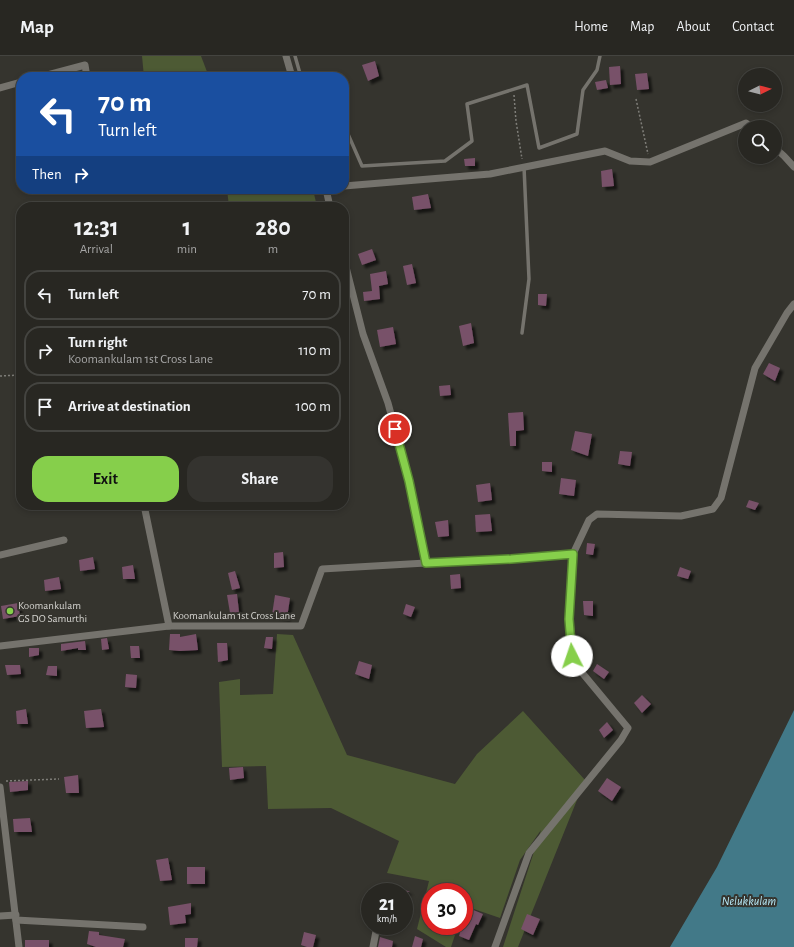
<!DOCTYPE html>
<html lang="en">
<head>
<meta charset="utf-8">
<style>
	body { margin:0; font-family:"Alegreya Sans",sans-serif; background:#34332f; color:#f1f3f6; height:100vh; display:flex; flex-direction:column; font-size:15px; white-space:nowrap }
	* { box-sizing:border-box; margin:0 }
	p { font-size:13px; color:#a5a5a5 }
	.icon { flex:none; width:22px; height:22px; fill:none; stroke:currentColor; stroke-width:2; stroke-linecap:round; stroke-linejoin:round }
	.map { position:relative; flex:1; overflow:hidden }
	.drawer { position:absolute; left:16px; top:146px; width:333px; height:308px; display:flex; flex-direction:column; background:#282722; border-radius:16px; box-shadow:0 2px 6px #0003,0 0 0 1px #444440 }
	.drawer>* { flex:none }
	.top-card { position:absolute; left:16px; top:16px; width:333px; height:122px; border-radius:16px; box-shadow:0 2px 6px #0003,0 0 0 1px #444440; background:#1a4fa0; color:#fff; overflow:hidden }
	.needle { width:26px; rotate:84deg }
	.buttons { position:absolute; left:738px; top:12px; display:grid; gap:8px }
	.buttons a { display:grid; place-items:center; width:44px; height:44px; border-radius:50%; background:#282722; box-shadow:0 2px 6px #0003,0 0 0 1px #444440; font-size:20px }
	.speed { position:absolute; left:361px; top:827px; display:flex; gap:8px; font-size:20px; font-weight:700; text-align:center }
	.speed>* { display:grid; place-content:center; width:52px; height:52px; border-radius:50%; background:#282722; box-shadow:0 2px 6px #0003,0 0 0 1px #444440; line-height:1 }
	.speed small { font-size:10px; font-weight:400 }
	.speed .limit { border:6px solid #d22; background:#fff; color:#111 }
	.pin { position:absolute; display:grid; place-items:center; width:34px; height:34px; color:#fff; margin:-17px; border:2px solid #fff; border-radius:50%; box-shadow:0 1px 4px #0007 }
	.me { position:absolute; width:44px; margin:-22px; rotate:356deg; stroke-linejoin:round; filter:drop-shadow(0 0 3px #0008) }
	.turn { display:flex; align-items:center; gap:14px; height:84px; padding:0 16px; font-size:18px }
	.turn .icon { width:52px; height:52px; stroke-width:2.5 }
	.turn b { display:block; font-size:28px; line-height:34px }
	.then { display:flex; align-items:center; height:38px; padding:0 16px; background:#0003; gap:8px; font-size:15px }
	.eta { display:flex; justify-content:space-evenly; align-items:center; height:68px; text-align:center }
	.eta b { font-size:24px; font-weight:600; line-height:28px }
	.primary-button { display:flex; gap:8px; margin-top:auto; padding:8px 16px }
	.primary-button a { flex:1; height:46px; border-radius:16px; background:#86cf4b; color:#111; font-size:16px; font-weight:600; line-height:46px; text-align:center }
	.primary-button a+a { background:#34332f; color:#f1f3f6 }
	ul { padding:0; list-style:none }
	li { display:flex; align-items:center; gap:12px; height:50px; margin:0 8px 6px; padding:0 8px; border:2px solid #444440; border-radius:16px }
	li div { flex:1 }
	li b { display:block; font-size:15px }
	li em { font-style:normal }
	header { display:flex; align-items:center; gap:24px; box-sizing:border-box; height:56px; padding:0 20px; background:#282722; border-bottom:1px solid #444440 }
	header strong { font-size:19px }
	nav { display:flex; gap:22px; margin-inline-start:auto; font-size:14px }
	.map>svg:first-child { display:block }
	.green { fill:#4d5a34 }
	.water { fill:#427988 }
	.building { fill:#785169; filter:url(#shadow) }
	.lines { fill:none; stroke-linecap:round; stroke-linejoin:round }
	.path { stroke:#7f7e79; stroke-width:1.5; stroke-dasharray:2 2; stroke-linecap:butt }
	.service { stroke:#75736d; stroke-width:3.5 }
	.minor { stroke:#75736d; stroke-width:7 }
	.route-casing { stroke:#578731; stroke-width:10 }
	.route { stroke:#86cf4b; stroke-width:7 }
	.poi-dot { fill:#86cf4b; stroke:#35342e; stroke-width:1.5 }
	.labels { text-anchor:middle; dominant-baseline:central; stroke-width:4; stroke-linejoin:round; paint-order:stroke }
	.poi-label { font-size:11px; fill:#d4d3cf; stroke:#35342e; text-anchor:start }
	.street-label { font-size:11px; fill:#d4d3cf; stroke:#35342e }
	.water-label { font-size:12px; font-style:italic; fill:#b9ecfb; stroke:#35342e }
</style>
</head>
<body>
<header>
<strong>Map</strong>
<nav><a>Home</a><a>Map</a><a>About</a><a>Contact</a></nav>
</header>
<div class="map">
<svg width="794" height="891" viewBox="0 0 794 891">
	<defs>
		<filter id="shadow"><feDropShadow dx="3.5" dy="3.5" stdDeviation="1" flood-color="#0009"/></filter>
	</defs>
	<rect width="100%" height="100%" fill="#35342e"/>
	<g class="green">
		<path d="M142,0H201L209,21H144Z"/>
		<path d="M227,133H313L317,151H229Z"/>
		<path d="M277,578L293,579L347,699L455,728L477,698L523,655L585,724L518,891H503L541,774L520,804L500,862L465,850L464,853V836H430V870H458L451,891H446L417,873L429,825L387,817L399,785L331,752L268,753L266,710L222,711L219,626L240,623V639L273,638Z"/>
	</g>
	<path class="water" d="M794,654V891H670L717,811Z"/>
	<g class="building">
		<path d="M375,5L379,20L368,25L362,9Z"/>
		<path d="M620,10L621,28L610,29L609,11Z"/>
		<path d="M647,17L649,33L637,34L635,18Z"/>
		<path d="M606,24L608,32L597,34L595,26Z"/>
		<path d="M475,102V110H465L464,103Z"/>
		<path d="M612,113L614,130L602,131L601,115Z"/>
		<path d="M428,138L431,152L414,154L412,141Z"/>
		<path d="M372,193L376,204L362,209L358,198Z"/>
		<path d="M412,208L416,227L407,229L403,210Z"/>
		<path d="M386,215L388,228L379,230L380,243L364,245L363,236L372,235L370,218Z"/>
		<path d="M538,238H547L546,250L538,249Z"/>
		<path d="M471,267L474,287L463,290L459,270Z"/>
		<path d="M393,271L396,288L380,291L377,274Z"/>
		<path d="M769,307L780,312L775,325L763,318Z"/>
		<path d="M450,329L451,339L440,340L439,330Z"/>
		<path d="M523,356L524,374L516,375V390H510L508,357Z"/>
		<path d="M575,375L592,378L588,400L571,394Z"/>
		<path d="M620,395L632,396L630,410L618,408Z"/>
		<path d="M542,406H552V416L542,415Z"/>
		<path d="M561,422L576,424L574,440L559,438Z"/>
		<path d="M490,427L492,444L478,446L476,429Z"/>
		<path d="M749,444L759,447L755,454L746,451Z"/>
		<path d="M490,458L492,475L476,476L475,459Z"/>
		<path d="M448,464L449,480L438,481L435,466Z"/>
		<path d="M587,487L595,488L593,499L586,498Z"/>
		<path d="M283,496L284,511L274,512V497Z"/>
		<path d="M93,501L95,513L80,515L79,504Z"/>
		<path d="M133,509L135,523H123L122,511Z"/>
		<path d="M680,511L691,515L688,523L677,520Z"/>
		<path d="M235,515L240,532L232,534L228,517Z"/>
		<path d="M460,518L461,532L451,533L450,519Z"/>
		<path d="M59,521L61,533L45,535L44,524Z"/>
		<path d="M237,538L239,556L230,557L227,539Z"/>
		<path d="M275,539L290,542L287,562L272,559Z"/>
		<path d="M583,545H593V560L584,559Z"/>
		<path d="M18,547L20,560L3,563L1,550Z"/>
		<path d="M406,548L415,551L411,561L403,558Z"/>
		<path d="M170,578H180V581L196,578L198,594L180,595L169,594Z"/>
		<path d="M266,581H273L272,593L264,592Z"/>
		<path d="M107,582L109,593L102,594L101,583Z"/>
		<path d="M85,585L86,594H78V592L61,595V588Z"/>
		<path d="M217,587H227L228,604L218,606Z"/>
		<path d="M130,590H139L140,602H131Z"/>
		<path d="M29,592H39V599L29,601Z"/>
		<path d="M359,605L372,609L369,623L355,618Z"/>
		<path d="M597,608L609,616L604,623L593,615Z"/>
		<path d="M5,609H20L21,618L7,619Z"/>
		<path d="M48,610H57V620L46,619Z"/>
		<path d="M126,618L137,619L136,632L125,631Z"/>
		<path d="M642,639L651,648L642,657L634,647Z"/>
		<path d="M26,653L28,668H17L16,655Z"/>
		<path d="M101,653L104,671L86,672L84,655Z"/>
		<path d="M607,666L613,674L604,682L599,674Z"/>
		<path d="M243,711L244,722L230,724L229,712Z"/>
		<path d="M78,719L79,737H66L64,721Z"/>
		<path d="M607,722L621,731L612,745L598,735Z"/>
		<path d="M28,725V734L10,736L9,726Z"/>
		<path d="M30,762L32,776H14L13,763Z"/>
		<path d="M168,802L172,824L160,825L156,804Z"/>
		<rect x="187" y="811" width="18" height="17"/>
		<path d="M389,827L410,836H387Z"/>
		<path d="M191,847V858L185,859L186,867L170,869L168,851Z"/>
		<path d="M471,853L483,858L478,869L476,868L469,884L459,880L462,870H465Z"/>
		<path d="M527,858L540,863L533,879L521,873Z"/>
		<path d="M89,875L99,876V879L125,883L123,891H96L87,888Z"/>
		<path d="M304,876L316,879L313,891H307L301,889Z"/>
		<path d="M415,880L423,883L421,891H412Z"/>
		<path d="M380,881L393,885L392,891H378Z"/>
		<path d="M185,882H198L197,891H185Z"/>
		<rect x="25" y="884" width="24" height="7"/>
	</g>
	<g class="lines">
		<g class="path">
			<path d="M514,39L516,65L522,103"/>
			<path d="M636,43L648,98"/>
			<path d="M0,320L21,319"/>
			<path d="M6,725L59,723"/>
		</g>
		<g class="service">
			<path d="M295,0L301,21"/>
			<path d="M344,69L362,110L445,105L472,85L467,48L527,29L539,92L577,78L583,34L597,14L600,0"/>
			<path d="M522,277L529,223L524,111"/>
		</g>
		<g class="minor">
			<path d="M286,0L292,21"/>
			<path d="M40,21L85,9L87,21"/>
			<path d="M0,32L21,26"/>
			<path d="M775,92L784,100L794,111"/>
			<path d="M344,130L490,118L605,95L630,105L650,106L746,67L751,71"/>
			<path d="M326,133L330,151"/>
			<path d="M144,449L169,570"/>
			<path d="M0,499L64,484"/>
			<path d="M426,507L511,503L573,498"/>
			<path d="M0,590L169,570H301L322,513L426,507L409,425L388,347L363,278L344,203"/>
			<path d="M0,731L19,891"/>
			<path d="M0,860L16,859"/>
			<path d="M16,864L143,871"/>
			<path d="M373,891L377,870"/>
			<path d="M495,891L529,797L621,684L628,672L579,613L572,600L569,563L573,498L589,464L597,458L681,460L713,453L721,442L755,312L787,257L794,248"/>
		</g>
	</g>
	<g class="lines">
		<g class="route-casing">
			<path id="route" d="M395,373L409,425L426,507L511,503L573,498L569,563L572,600"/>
		</g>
		<use href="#route" class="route"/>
	</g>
	<circle class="poi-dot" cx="10" cy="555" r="4"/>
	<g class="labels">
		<g class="poi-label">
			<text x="18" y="549">Koomankulam<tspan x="18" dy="13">GS DO Samurthi</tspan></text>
		</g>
		<g class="street-label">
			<text x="234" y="559">Koomankulam 1st Cross Lane</text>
		</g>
		<g class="water-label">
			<text x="749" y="845">Nelukkulam</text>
		</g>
	</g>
</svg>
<div class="buttons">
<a><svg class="needle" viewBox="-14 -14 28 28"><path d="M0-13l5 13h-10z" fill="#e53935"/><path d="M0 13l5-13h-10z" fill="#a5a5a5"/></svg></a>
<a><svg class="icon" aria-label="search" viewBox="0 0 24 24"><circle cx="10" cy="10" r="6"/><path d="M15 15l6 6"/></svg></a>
</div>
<div class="speed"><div>21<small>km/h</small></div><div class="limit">30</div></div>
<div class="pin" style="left:395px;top:373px;background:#d93025"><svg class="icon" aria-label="arrive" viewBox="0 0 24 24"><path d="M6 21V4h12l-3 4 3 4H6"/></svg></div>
<svg class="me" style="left:572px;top:600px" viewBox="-20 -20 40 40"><circle r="19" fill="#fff"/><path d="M0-13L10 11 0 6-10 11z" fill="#86cf4b"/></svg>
<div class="top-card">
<div class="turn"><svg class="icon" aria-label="left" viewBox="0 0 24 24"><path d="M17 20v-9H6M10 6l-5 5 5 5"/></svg><div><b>70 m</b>Turn left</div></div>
<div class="then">Then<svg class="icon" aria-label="right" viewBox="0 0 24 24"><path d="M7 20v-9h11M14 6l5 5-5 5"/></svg></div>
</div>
<section class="drawer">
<div class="eta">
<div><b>12:31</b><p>Arrival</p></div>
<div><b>1</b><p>min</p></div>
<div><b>280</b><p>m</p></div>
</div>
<ul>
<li><svg class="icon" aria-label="left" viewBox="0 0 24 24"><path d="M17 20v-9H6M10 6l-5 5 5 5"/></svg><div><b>Turn left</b></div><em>70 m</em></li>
<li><svg class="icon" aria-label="right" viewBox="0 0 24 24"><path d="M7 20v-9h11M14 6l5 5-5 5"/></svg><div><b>Turn right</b><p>Koomankulam 1st Cross Lane</p></div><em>110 m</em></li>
<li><svg class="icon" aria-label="arrive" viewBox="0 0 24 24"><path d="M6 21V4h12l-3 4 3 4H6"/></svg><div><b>Arrive at destination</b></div><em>100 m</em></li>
</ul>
<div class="primary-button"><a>Exit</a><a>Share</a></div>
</section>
</div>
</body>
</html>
